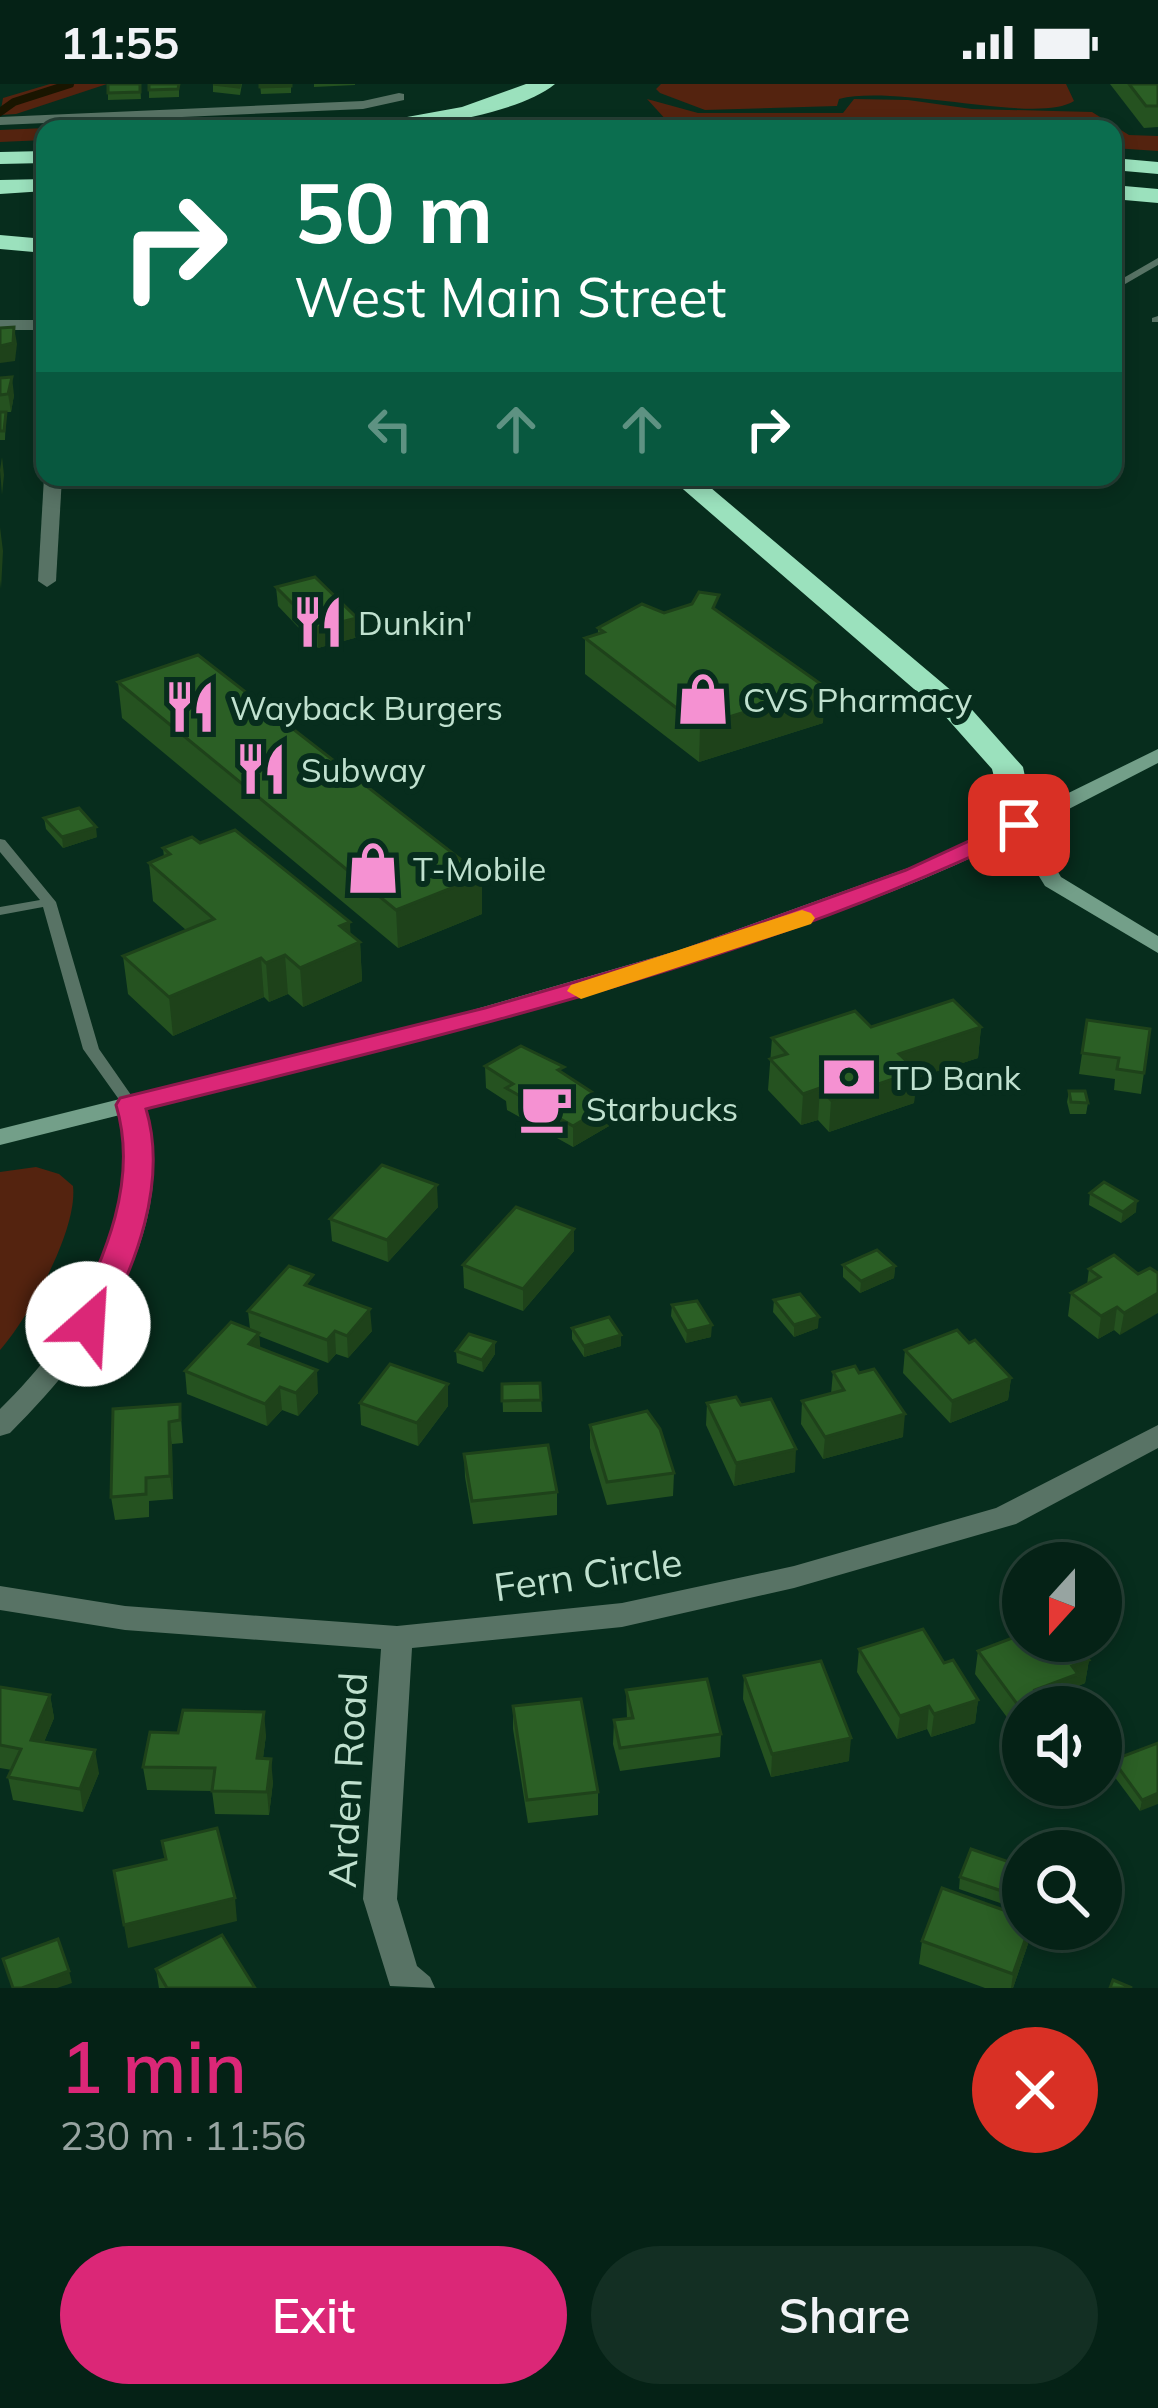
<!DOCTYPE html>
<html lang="en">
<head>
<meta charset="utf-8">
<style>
	body { margin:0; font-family:Mulish,sans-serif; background:#132f23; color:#f1f3f6; height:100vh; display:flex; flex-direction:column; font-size:45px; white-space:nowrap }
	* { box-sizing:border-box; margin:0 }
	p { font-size:39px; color:#97a4a1 }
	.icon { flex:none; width:66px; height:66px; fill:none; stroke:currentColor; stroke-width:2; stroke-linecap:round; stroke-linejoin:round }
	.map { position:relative; height:1904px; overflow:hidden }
	.side { display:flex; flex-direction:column; background:#052216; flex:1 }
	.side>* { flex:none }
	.top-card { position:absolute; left:36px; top:36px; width:1086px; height:366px; border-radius:24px; box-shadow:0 6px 18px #0003,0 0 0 3px #263f35; background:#0b6e4f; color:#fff; overflow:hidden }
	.needle { width:78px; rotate:201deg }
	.buttons { position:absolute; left:1002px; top:1458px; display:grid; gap:24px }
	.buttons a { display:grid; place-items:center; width:120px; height:120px; border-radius:50%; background:#052216; box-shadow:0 6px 18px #0003,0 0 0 3px #263f35; font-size:60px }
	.pin { position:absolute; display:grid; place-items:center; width:102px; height:102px; color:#fff; margin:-51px; border-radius:24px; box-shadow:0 6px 18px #0006 }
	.me { position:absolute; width:132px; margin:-66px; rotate:26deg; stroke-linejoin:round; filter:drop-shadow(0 0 9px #0008) }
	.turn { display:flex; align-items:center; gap:42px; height:252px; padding:0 60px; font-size:54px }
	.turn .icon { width:156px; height:156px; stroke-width:2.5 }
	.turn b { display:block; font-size:84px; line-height:102px }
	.lanes { display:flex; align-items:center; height:114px; padding:0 60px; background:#0003; justify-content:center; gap:60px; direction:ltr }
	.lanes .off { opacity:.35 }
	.round { display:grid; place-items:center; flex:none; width:126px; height:126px; border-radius:63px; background:#132f23 }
	.summary { display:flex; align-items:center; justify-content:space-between; height:204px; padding:0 60px }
	h1 { font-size:72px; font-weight:600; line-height:90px; color:#db2777 }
	.cta { display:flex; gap:24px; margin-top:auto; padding:24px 60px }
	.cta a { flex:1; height:138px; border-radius:72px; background:#db2777; color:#fff; font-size:48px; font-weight:600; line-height:138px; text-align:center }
	.cta a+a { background:#132f23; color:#f1f3f6 }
	.status { display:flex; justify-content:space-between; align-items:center; height:84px; padding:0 60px; background:#052216; direction:ltr }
	.status svg { height:33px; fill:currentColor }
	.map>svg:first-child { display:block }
	.green { fill:#54230f }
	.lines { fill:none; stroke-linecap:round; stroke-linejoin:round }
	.stream { stroke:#191500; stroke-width:8 }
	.service { fill:#587365; fill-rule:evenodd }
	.minor { fill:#587365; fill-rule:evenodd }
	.tertiary { fill:#587365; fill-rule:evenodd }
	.secondary { fill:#739f89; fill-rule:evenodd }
	.motorway { fill:#9be1bd; fill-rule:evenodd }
	.wall { fill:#255220 }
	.shaded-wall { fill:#1e421a }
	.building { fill:#2b5f25; stroke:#1e421a; stroke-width:3 }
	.route { fill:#db2777; stroke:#8e194d; stroke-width:3 }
	.slow { fill:#f59e0b }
	.labels { text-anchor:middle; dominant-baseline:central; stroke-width:12; stroke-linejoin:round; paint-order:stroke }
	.poi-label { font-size:33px; fill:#c0e1cf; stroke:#072d1d; text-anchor:start }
	.near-street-label { font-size:39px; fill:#c0e1cf; stroke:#072d1d }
</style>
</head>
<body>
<div class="status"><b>11:55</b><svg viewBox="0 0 49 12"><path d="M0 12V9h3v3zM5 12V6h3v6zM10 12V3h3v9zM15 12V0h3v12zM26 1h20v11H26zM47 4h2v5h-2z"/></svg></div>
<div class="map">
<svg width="1158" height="1904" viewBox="0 0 1158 1904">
	<rect width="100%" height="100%" fill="#072d1d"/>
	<g class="green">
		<path d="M50,0H107L16,30L0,31L3,14Z"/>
		<path d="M661,0H1066L1074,17C1037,41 898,0 839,15L837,22L705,26L660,9L656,5Z"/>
		<path d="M647,15L698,29H843L854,15L908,16L972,25L1092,28L1129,51L1158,52V67L1113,64V45H834L668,38Z"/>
		<path d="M282,34H377L275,45H45V56L0,58V46Z"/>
		<path d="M36,1083L59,1090L73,1102C78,1146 29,1233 0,1266V1088Z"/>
	</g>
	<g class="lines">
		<path class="stream" d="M0,28L14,18L70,0"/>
		<g class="service">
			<path d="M1158,174V181L1113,207V200Z"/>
			<path d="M1158,232V238H1152V234Z"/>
			<path d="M0,755L5,756L56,818L99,965L138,1021L135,1024H125L83,965L43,823L0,831V823L40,816L0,768Z"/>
		</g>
		<g class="minor">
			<path d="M399,9L404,10V16L363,25L0,41V33L363,17Z"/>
			<rect x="0" y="236" width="45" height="10"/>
			<path d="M44,393H62L56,497L47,503L38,497Z"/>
			<path d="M1158,1341V1364L1016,1440L794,1504L622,1543L412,1564L397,1815L417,1882L430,1893L435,1904L390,1902L363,1815L381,1565L125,1546L0,1526V1502L125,1522L397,1542L622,1519L794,1482L996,1424Z"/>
		</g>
		<path class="tertiary" d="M130,1013C147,1018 152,1043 153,1059C163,1173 85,1274 10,1349L0,1352V1325C75,1252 158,1130 118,1021Z"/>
		<path class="secondary" d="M1158,665V679L1032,744L1061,793L1158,852V869L1045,802L1015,753C897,812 768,854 641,893C430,957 214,1007 0,1061V1045L452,932L680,866L936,774Z"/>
		<g class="motorway">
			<path d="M526,0H555C515,32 415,45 364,45L374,39L462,23Z"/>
			<path d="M45,67V79L0,80V68Z"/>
			<path d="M1113,74L1158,78V90L1113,86Z"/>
			<path d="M45,95V107L0,110V96Z"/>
			<path d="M1113,101L1158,105V119L1113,115Z"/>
			<path d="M0,151L45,155V169L0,165Z"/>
			<path d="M669,393H698L966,619L1023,683L1035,741L1030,748H1008L992,685L944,631Z"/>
		</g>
	</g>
	<g class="wall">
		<path d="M140,0L141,15L108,16V9Z"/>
		<path d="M179,0V13L149,14V6Z"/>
		<path d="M213,0H242L240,11L213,8Z"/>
		<path d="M260,0H291V9L261,10Z"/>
		<path d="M314,0H355V1L314,3Z"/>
		<path d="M1110,0H1158V43L1144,44Z"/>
		<path d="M0,294L14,311L11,328H6L5,356H0Z"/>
		<path d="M276,503L358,553L318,564L278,522Z"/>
		<path d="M718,528L823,639L699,678L585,590V554L598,550V544L664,529Z"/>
		<path d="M118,598L482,830L398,864L122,634Z"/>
		<path d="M44,734L97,753L63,764L46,745Z"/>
		<path d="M200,759L350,850L360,858L362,897L303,923L288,910L269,918L264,913L173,952L128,910L123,872L186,846L153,817L149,779L164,773L163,764Z"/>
		<path d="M1087,936L1150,945L1141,1010L1114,1006L1115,995L1079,990Z"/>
		<path d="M871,943H981L978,974L916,994L914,1019L829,1048L818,1036L801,1041L768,1006L772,954Z"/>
		<path d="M485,982L564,990L610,1020L609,1042L573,1063L507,1026L506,1017L486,1004Z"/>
		<path d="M1069,1007L1088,1019L1086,1030H1070L1067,1018Z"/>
		<path d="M1090,1109L1136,1128L1121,1139L1089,1121Z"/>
		<path d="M438,1123L388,1178L332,1157L330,1135Z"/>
		<path d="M574,1167L523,1227L464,1204L463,1181Z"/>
		<path d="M843,1181L895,1182L894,1194L860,1209L843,1193Z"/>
		<path d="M1089,1185L1138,1190L1120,1251L1114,1246L1098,1255L1068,1232L1071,1209L1087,1201Z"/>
		<path d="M314,1204L372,1247L348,1274L336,1270L328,1279L259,1252L260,1264L318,1309L298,1332L282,1326L267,1342L187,1310L185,1287L250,1245L248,1227Z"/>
		<path d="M774,1216L818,1244L794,1253L773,1228Z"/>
		<path d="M672,1221L711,1253L686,1259L671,1232Z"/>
		<path d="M572,1244L621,1262L584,1273L572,1255Z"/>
		<path d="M495,1258V1270L483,1288L457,1279L456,1267Z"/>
		<path d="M905,1266L1011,1294L1008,1316L950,1339L903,1289Z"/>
		<path d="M833,1288L903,1353L823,1375L801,1340L802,1317L831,1310Z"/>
		<path d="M540,1299L542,1328H503L502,1300Z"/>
		<path d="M448,1300V1322L418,1362L361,1341L360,1319Z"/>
		<path d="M707,1319L741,1321L795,1388L734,1402L706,1341Z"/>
		<path d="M180,1320L183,1359L172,1360L173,1415L149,1417V1433L115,1436L111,1413Z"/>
		<path d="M590,1341L674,1389L673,1412L607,1421L590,1364Z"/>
		<path d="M464,1370L557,1408V1431L473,1440L465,1393Z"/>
		<path d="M859,1565L944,1579L978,1616L975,1639L931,1653L927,1645L897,1655L857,1588Z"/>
		<path d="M978,1567L1089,1576L1085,1599L1076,1603L1074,1613L1023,1623V1650L1020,1651L975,1590Z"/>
		<path d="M744,1592L849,1677L771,1693L743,1615Z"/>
		<path d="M0,1603L50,1611L54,1634L44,1658L99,1689L83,1728L13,1716L8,1693L12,1686L0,1684Z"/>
		<path d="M626,1606L721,1650L720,1673L620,1687L613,1660L614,1636L627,1635Z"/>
		<path d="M513,1622L598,1708V1731L528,1739L513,1645Z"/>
		<path d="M266,1651L263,1674L273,1698L269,1731L215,1730L212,1707L147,1706L143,1683Z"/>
		<path d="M1158,1659L1140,1727L1111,1688L1113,1676Z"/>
		<path d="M1021,1782L1019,1794L1009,1822L959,1805L960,1793Z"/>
		<path d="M1033,1845L1013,1904H985L919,1880L922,1857Z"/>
		<path d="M156,1885L255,1904H159Z"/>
	</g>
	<g class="shaded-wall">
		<path d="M14,243L17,260L15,277L0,279V262Z"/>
		<path d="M12,293L14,311L11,328L8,310Z"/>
		<path d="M2,373L4,391L2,411L0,386Z"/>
		<path d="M0,443L3,467L1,505L0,496Z"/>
		<path d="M357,534L358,553L318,564L317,544Z"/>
		<path d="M825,603L823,639L699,678L700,642Z"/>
		<path d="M96,743L97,753L63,764L62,753Z"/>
		<path d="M482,792V830L398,864L396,826Z"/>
		<path d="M350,838L351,862L360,858L362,897L303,923L300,884L340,842Z"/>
		<path d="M285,871L288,910L269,918L266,879Z"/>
		<path d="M261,874L264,913L173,952L169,913Z"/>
		<path d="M981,943L978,974L916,994L914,1019L829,1048L831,1016L899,970Z"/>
		<path d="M820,1004L818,1036L801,1041L803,1010Z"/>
		<path d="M610,1020L609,1042L573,1063V1042Z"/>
		<path d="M437,1101L438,1123L388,1178L387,1156Z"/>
		<path d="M1137,1117L1136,1128L1121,1139L1123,1128Z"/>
		<path d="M574,1145V1167L523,1227V1205Z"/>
		<path d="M895,1182L894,1194L860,1209L861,1197Z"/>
		<path d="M1158,1209V1229L1120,1251L1124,1229Z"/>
		<path d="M1117,1223L1114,1246L1098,1255L1101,1232Z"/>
		<path d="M370,1225L372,1247L348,1274L347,1252Z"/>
		<path d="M819,1233L818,1244L794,1253V1241Z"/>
		<path d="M712,1241L711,1253L686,1259L687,1247Z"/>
		<path d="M335,1247L336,1270L328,1279L327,1256Z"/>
		<path d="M259,1249L261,1271L249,1260Z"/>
		<path d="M621,1251V1262L584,1273V1262Z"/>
		<path d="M495,1258V1270L483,1288L482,1276Z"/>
		<path d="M317,1286L318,1309L298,1332L296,1309Z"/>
		<path d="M1011,1294L1008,1316L950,1339L952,1317Z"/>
		<path d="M448,1300V1322L418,1362L417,1339Z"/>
		<path d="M280,1303L282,1326L267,1342L265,1320Z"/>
		<path d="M905,1330L903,1353L823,1375L825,1353Z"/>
		<path d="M169,1338L172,1360L173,1415L170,1392Z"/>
		<path d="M796,1365L795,1388L734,1402L736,1379Z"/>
		<path d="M1089,1576L1085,1599L1076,1603L1074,1613L1047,1623H1032L1035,1606L1072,1582Z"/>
		<path d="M50,1611L54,1634L35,1679L31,1656Z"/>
		<path d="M978,1616L975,1639L931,1653L934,1630Z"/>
		<path d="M929,1622L927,1645L897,1655L900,1632Z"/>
		<path d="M264,1628L266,1651L260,1697L257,1674Z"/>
		<path d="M851,1654L849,1677L771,1693L772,1670Z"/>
		<path d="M95,1666L99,1689L83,1728L80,1705Z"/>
		<path d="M271,1675L273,1698L269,1731L267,1708Z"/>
		<path d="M1158,1709V1720L1140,1727L1142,1716Z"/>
		<path d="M235,1814L237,1837L128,1864L124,1841Z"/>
		<path d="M1029,1845H1033L1013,1904H1011L1013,1890Z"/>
		<path d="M69,1887L72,1899L57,1904H22Z"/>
	</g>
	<g class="building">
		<path d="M108,0H140V8L108,9Z"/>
		<path d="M149,0H179L178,5L149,6Z"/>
		<path d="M213,0H240L239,3Z"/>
		<path d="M260,0H291V2L260,3Z"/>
		<path d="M1129,0H1158V22H1146Z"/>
		<path d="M14,243L13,259L0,262V244Z"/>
		<path d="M12,293L8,310L0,311V294Z"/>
		<path d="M0,328H6L4,347H0Z"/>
		<path d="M315,493L357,534L317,544L276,503Z"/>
		<path d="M699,508L719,511L713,524L825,603L700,642L585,554L604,548L598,544L642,520L664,529L692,520Z"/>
		<path d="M198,571L482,792L396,826L118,598Z"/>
		<path d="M79,724L96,743L62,753L44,734Z"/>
		<path d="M235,746L350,838L340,842L360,858L300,884L285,871L266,879L261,874L169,913L123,872L214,835L149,779L170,770L163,764L192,753L200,759Z"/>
		<path d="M953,916L981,943L899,970L917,987L831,1016L820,1004L803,1010L770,975L787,970L772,954L855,927L871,943Z"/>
		<path d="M1087,936L1150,945L1144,989L1117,985L1119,974L1082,969Z"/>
		<path d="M521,962L564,983L558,986L610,1020L573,1042L506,1004L513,1000L485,982Z"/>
		<path d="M1069,1007H1085L1088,1019L1071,1018Z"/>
		<path d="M382,1081L437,1101L387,1156L330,1135Z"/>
		<path d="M1104,1098L1137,1117L1123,1128L1090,1109Z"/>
		<path d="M516,1123L574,1145L523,1205L463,1181Z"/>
		<path d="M877,1166L895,1182L861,1197L843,1181Z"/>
		<path d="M1114,1171L1138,1190L1150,1184L1158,1189V1209L1124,1229L1117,1223L1101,1232L1071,1209L1100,1193L1089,1185Z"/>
		<path d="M289,1182L313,1191L305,1201L370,1225L347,1252L335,1247L327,1256L248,1227Z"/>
		<path d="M800,1210L819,1233L794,1241L774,1216Z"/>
		<path d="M697,1217L712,1241L687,1247L672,1221Z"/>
		<path d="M609,1233L621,1251L584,1262L572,1244Z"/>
		<path d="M231,1238L259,1249L249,1260L317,1286L296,1309L280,1303L265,1320L185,1287Z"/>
		<path d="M957,1246L969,1259L975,1256L1011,1294L952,1317L905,1266Z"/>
		<path d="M469,1250L495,1258L482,1276L456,1267Z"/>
		<path d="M390,1280L448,1300L417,1339L360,1319Z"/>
		<path d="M855,1282L859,1289L874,1285L905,1330L825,1353L802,1317L844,1306L833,1288Z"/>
		<path d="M540,1299L541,1316L502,1317V1300Z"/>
		<path d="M736,1313L741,1321L771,1315L796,1365L736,1379L707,1319Z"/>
		<path d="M180,1320V1336L169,1338L170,1392L146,1394V1410L111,1413L113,1325Z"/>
		<path d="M647,1327L660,1345L674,1389L607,1398L590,1341Z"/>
		<path d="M548,1361L557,1408L472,1417L464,1370Z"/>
		<path d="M923,1545L944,1579L953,1576L978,1616L934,1630L929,1622L900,1632L859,1565Z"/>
		<path d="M1023,1550V1557H1074L1089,1576L1072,1582L1078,1590L1035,1606L1046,1620L1037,1623H1023V1628L978,1567Z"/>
		<path d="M821,1577L851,1654L772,1670L744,1592Z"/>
		<path d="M707,1595L721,1650L620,1664L614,1636L633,1634L626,1606Z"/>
		<path d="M0,1603L50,1611L31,1656L95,1666L80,1705L8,1693L21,1665L0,1661Z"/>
		<path d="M581,1615L598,1708L527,1716L513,1622Z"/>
		<path d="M183,1626L264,1628L257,1674L271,1675L267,1708L212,1707L215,1684L143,1683L150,1648L178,1649Z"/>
		<path d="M1158,1659V1709L1142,1716L1113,1676Z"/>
		<path d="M217,1744L235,1814L124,1841L114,1787L166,1775L162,1757Z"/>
		<path d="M971,1765L1021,1782L1011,1810L960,1793Z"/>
		<path d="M942,1804L1012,1829L1019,1810L1023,1811V1845H1029L1013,1890L922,1857Z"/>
		<path d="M222,1851L255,1904H167L156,1885Z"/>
		<path d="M58,1855L69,1887L22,1904H13L3,1875Z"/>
		<path d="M1113,1896L1132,1904H1110Z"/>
	</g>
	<path class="route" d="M1019,734L1028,736L1031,741L1028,746C748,882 446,950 146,1025C168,1097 136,1184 99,1247H77L72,1240C105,1171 139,1097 116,1021L120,1014L485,924L679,868L906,786Z"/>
	<path class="slow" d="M802,826L811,829L815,834L811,840L590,912L581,915L567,907L571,901Z"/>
	<defs>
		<g id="restaurant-bare" transform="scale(4.14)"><path d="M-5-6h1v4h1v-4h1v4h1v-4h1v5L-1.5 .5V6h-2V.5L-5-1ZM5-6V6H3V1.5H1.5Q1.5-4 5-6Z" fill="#f591d2" stroke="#072d1d" stroke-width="2.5" paint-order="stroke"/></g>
		<g id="shop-bare" transform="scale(4.14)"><path d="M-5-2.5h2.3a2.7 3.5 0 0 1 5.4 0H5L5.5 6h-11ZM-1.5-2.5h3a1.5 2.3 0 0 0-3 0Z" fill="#f591d2" stroke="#072d1d" stroke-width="2.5" paint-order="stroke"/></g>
		<g id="bank-bare" transform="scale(4.14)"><path d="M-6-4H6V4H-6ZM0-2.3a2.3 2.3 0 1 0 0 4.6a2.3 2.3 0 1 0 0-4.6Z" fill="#f591d2" stroke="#072d1d" stroke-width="2.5" paint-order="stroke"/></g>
		<g id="cafe-bare" transform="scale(4.14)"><path d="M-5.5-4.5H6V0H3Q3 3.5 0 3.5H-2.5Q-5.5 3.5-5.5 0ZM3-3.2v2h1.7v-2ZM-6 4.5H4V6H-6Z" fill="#f591d2" stroke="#072d1d" stroke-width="2.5" paint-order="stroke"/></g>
	</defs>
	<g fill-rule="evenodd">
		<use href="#restaurant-bare" x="318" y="538"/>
		<use href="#shop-bare" x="703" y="615"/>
		<use href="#restaurant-bare" x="190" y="623"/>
		<use href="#restaurant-bare" x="261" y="685"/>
		<use href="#shop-bare" x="373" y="784"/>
		<use href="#bank-bare" x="849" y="993"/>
		<use href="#cafe-bare" x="546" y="1024"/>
	</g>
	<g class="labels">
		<g class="poi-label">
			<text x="358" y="538">Dunkin'</text>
			<text x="743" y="615">CVS Pharmacy</text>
			<text x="230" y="623">Wayback Burgers</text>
			<text x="301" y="685">Subway</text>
			<text x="413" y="784">T-Mobile</text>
			<text x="889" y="993">TD Bank</text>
			<text x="586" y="1024">Starbucks</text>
		</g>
		<g class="near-street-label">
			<text transform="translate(588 1490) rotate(-8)">Fern Circle</text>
			<text transform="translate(347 1696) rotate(-87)">Arden Road</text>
		</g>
	</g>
</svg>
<div class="buttons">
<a><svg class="needle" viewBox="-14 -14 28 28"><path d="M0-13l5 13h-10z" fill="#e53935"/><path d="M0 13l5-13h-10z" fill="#97a4a1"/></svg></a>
<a><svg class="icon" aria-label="sound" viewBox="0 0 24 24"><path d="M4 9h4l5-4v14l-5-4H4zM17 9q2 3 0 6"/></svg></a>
<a><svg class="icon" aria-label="search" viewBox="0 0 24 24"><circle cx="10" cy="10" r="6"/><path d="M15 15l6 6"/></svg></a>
</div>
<div class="pin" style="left:1019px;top:741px;background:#d93025"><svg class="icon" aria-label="arrive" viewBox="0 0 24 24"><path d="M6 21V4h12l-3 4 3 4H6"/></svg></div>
<svg class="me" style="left:88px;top:1240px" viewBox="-20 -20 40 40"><circle r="19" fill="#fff"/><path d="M0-13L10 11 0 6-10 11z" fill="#db2777"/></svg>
<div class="top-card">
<div class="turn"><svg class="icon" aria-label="right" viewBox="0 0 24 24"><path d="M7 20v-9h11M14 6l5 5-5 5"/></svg><div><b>50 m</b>West Main Street</div></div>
<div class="lanes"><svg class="icon off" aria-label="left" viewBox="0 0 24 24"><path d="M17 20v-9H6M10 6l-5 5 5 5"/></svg><svg class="icon off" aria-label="ahead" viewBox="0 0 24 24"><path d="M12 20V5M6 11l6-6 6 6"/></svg><svg class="icon off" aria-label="ahead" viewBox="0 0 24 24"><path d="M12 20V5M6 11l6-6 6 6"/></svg><svg class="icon" aria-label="right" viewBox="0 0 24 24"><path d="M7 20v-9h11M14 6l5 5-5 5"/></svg></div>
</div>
</div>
<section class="side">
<div class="summary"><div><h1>1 min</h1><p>230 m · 11:56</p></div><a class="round" style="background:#d93025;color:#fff"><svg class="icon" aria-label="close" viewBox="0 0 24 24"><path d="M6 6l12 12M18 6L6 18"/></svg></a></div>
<div class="cta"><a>Exit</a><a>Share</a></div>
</section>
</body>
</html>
